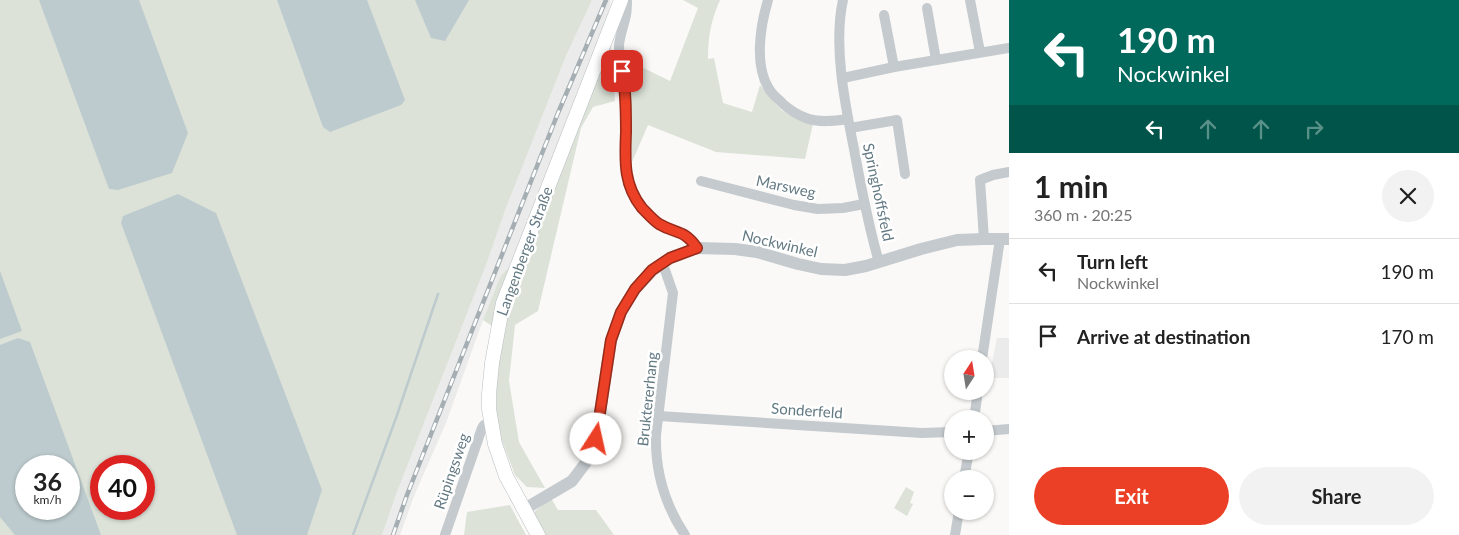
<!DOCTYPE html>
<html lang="en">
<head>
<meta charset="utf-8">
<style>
	body { margin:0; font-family:Lato,sans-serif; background:#f2f2f2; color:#222; height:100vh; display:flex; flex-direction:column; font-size:19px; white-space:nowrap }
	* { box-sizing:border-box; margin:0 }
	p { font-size:16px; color:#767676 }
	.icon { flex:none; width:28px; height:28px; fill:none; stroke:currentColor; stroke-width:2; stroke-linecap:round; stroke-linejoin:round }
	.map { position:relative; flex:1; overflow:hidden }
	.sheet { display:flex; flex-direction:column; background:#fff; width:450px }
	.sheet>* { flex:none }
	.hud { background:#00695c; color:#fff; overflow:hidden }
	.needle { width:32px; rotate:12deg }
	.fabs { position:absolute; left:944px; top:350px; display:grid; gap:10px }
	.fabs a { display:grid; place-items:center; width:50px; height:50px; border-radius:50%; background:#fff; box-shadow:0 1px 4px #0004; font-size:25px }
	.speed { position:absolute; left:15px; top:455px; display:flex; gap:10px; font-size:25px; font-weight:700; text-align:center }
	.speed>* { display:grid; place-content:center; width:65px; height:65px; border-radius:50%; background:#fff; box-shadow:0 1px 4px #0004; line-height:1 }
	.speed small { font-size:12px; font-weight:400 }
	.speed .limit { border:8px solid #d22; background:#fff; color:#111 }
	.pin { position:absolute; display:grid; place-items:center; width:42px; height:42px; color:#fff; margin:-21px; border-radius:10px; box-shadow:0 2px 8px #0006 }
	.me { position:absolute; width:55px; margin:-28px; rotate:10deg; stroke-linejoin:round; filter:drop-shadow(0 0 4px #0008) }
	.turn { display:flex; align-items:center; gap:18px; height:105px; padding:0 25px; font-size:22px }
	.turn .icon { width:65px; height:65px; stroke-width:2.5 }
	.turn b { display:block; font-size:35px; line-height:42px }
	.lanes { display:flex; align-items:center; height:48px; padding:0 25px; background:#0003; justify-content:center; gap:25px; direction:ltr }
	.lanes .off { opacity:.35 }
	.round { display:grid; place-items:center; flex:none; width:52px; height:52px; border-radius:26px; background:#f2f2f2 }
	.headline { display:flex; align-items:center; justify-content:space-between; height:85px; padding:0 25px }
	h1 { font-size:30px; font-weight:700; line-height:38px }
	.primary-button { display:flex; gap:10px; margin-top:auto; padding:10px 25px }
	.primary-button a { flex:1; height:58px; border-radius:30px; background:#eb4026; color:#fff; font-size:20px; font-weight:700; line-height:58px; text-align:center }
	.primary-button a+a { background:#f2f2f2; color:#222 }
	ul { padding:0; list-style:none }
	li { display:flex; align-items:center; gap:15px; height:65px; padding:0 25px; border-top:1px solid #e0e0e0 }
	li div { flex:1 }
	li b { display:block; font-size:19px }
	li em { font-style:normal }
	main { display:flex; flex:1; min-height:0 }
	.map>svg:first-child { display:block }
	.built { fill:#eaebea }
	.green { fill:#dce2d8; fill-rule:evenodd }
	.water { fill:#bdcbce; fill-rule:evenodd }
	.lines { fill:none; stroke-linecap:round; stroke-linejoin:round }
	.stream { stroke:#bdcbce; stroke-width:2.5 }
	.secondary-casing { stroke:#b7bec1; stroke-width:15 }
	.minor { stroke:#c4cacd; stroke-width:10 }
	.tertiary { stroke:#c4cacd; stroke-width:12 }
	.secondary { stroke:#fff; stroke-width:14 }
	.rail-casing { stroke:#a5aeb2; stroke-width:4.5 }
	.rail { stroke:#fff; stroke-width:2.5; stroke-dasharray:8; stroke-linecap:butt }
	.route-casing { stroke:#992a19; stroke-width:12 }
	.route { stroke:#eb4026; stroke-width:9 }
	.labels { text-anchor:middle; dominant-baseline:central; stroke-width:5; stroke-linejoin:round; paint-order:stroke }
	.street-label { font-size:15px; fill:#637983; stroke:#fff }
</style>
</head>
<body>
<main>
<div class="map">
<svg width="1009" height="535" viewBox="0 0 1009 535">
	<rect width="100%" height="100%" fill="#faf9f7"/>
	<g class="built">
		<path d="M592,0H611L603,39L517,258L500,277L483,320L446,423L414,496L400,535H382L397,492L486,265L506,208L566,56Z"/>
		<path d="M997,338H1009V378H989Z"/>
	</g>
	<g class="green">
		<path d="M0,0H592L566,56L506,208L486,265L397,492L382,535H0ZM26,466H69V509H26ZM101,466H144V509H101Z"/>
		<path d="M683,0H720C711,21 708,36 708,59L714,58L723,103L752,112L760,85L781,110L796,118L813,124L805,159L716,152L648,125L632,162L628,128L630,80L625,59L670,81L698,8Z"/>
		<path d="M610,41L615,101L593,107L581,128L538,311L515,325L509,381L519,442L545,488L527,487L515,475L496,425L497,367L504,336L502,319Z"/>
		<path d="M517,258L495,328L483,320L500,277Z"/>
		<path d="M906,487L914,492L910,503L913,504L907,516L894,508Z"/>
		<path d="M551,498L558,510H596L614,535H543L533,513Z"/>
		<path d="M510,505L526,535H464L467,512Z"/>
	</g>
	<g class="water">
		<path d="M39,0H139L188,133L172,173L118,190L109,189Z"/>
		<path d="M277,0H367L405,100L401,105L330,132L323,127Z"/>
		<path d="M415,0H469L445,41L431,38Z"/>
		<path d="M178,194L216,213L322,490L307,535H237L121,223L123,216Z"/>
		<path d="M0,271L22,331L0,339Z"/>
		<path d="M18,338L30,342L101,535H15L0,517V345ZM26,466H69V509H26Z"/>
	</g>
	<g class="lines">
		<path class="stream" d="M353,535L396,418L438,294"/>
		<g class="secondary-casing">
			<path id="secondary" d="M538,535L506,476L495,444L489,409V394L492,363L503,303L621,0"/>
		</g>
		<g class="minor">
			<path d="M627,0C627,5 627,10 626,15C624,25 620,35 619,45C619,60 624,75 626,90C629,130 614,174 643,208C647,214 653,220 659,224C676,234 684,229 697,248"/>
			<path d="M768,0C760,27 753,69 772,93C775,97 780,100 783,104C790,110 798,115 806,118C819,123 835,121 848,119"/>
			<path d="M843,0C833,45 845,104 854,149C861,187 868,225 879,262"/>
			<path d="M970,0L980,52"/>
			<path d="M927,8L936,60"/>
			<path d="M884,15L894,67"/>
			<path d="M843,78L894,67L1009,48"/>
			<path d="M850,128L897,120L905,174"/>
			<path d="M701,181L794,205L818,209L843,208L864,204"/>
			<path d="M984,239L980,180L993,175L1009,172"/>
			<path d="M661,264L665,270L673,293L656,435C655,471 665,505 685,535"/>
			<path d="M982,359L1000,239"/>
			<path d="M659,416L922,433L952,432"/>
			<path d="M974,419L978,391"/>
			<path d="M985,431L1009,429"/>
			<path d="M964,479L969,451"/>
			<path d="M445,535L482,428L484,425L491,422"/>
			<path d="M955,535L959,511"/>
		</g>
		<path class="tertiary" d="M523,510L572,481L587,461L596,439L611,340L621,312L635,289L652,271L670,258L697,248L735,249L757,252L798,264L821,269L845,270L866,266L921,249L957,240L984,239H1009"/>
		<use href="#secondary" class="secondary"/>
		<g class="rail-casing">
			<path id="rail" d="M393,535L407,495L558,113L606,0"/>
		</g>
		<use href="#rail" class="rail"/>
	</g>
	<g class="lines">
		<g class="route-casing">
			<path id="route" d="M596,439L611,340L621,312L635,289L652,270L670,258L697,248C684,229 676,234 659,224C653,220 647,213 642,208C623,184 625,160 626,132C626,111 626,91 622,71"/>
		</g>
		<use href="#route" class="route"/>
	</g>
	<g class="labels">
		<g class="street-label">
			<text transform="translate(786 186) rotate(12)">Marsweg</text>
			<text transform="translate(879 192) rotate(78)">Springhoffsfeld</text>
			<text transform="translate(780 243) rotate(13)">Nockwinkel</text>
			<text transform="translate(524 251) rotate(-70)">Langenberger Straße</text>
			<text transform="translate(647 399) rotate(-84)">Bruktererhang</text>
			<text transform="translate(807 410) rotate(4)">Sonderfeld</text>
			<text transform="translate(451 471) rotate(-71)">Rüpingsweg</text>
		</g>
	</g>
</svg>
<div class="fabs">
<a><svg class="needle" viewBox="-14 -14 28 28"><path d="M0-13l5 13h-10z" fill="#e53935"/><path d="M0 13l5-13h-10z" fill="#767676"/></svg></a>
<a>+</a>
<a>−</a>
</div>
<div class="speed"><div>36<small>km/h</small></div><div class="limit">40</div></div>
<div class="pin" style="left:622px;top:71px;background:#d93025"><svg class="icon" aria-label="arrive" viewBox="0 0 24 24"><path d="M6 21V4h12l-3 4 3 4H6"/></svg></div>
<svg class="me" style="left:596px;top:439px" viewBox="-20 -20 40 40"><circle r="19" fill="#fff"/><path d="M0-13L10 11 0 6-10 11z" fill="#eb4026"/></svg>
</div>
<section class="sheet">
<div class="hud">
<div class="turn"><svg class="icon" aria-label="left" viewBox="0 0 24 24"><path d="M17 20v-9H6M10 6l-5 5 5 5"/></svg><div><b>190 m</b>Nockwinkel</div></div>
<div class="lanes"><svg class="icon" aria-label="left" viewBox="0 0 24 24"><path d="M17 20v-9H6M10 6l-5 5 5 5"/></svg><svg class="icon off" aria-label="ahead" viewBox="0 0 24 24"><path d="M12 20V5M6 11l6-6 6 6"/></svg><svg class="icon off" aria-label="ahead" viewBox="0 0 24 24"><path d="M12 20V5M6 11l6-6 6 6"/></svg><svg class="icon off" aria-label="right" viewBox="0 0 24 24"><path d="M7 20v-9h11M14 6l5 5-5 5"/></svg></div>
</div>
<div class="headline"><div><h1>1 min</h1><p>360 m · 20:25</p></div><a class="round"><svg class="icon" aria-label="close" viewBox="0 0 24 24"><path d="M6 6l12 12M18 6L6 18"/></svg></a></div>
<ul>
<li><svg class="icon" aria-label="left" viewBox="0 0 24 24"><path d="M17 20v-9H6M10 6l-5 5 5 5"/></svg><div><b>Turn left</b><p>Nockwinkel</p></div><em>190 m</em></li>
<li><svg class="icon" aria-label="arrive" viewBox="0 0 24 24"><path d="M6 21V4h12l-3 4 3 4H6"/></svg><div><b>Arrive at destination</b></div><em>170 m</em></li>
</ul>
<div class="primary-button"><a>Exit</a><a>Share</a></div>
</section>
</main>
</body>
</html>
